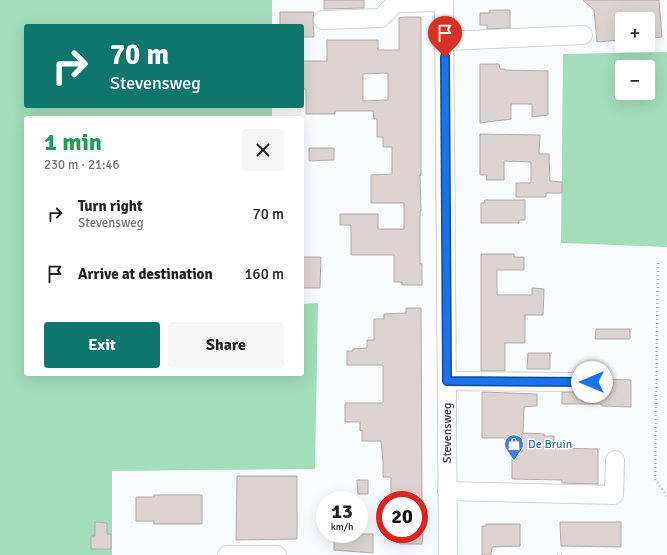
<!DOCTYPE html>
<html lang="en">
<head>
<meta charset="utf-8">
<style>
	body { margin:0; font-family:Signika,sans-serif; background:#f6f6f6; color:#202124; height:100vh; display:flex; flex-direction:column; font-size:15px; white-space:nowrap }
	* { box-sizing:border-box; margin:0 }
	p { font-size:13px; color:#757577 }
	.icon { flex:none; width:22px; height:22px; fill:none; stroke:currentColor; stroke-width:2; stroke-linecap:round; stroke-linejoin:round }
	.map { position:relative; flex:1; overflow:hidden }
	.side { position:absolute; left:24px; top:116px; width:280px; height:260px; display:flex; flex-direction:column; background:#fff; border-radius:4px; box-shadow:0 4px 16px #0002 }
	.side>* { flex:none }
	.guide { position:absolute; left:24px; top:24px; width:280px; height:84px; border-radius:4px; box-shadow:0 4px 16px #0002; background:#0f766e; color:#fff; overflow:hidden }
	.tools { position:absolute; left:615px; top:12px; display:grid; gap:8px }
	.tools a { display:grid; place-items:center; width:40px; height:40px; border-radius:4px; background:#fff; box-shadow:0 4px 16px #0002; font-size:20px }
	.speed { position:absolute; left:316px; top:491px; display:flex; gap:8px; font-size:20px; font-weight:700; text-align:center }
	.speed>* { display:grid; place-content:center; width:52px; height:52px; border-radius:50%; background:#fff; box-shadow:0 4px 16px #0002; line-height:1 }
	.speed small { font-size:10px; font-weight:400 }
	.speed .limit { border:6px solid #d22; background:#fff; color:#111 }
	.pin { position:absolute; display:grid; place-items:center; width:34px; height:34px; color:#fff; margin:-41px -17px; border-radius:50% 50% 50% 0; rotate:-45deg; box-shadow:0 0 4px #0007 }
	.pin .icon { rotate:45deg }
	.me { position:absolute; width:44px; margin:-22px; rotate:270deg; stroke-linejoin:round; filter:drop-shadow(0 0 3px #0008) }
	.turn { display:flex; align-items:center; gap:14px; height:84px; padding:0 20px; font-size:18px }
	.turn .icon { width:52px; height:52px; stroke-width:2.5 }
	.turn b { display:block; font-size:28px; line-height:34px }
	.round { display:grid; place-items:center; flex:none; width:42px; height:42px; border-radius:4px; background:#f6f6f6 }
	.head { display:flex; align-items:center; justify-content:space-between; height:68px; padding:0 20px }
	h1 { font-size:24px; font-weight:800; line-height:30px; color:#1e9e55 }
	.action { display:flex; gap:8px; margin-top:auto; padding:8px 20px }
	.action a { flex:1; height:46px; border-radius:4px; background:#0f766e; color:#fff; font-size:16px; font-weight:800; line-height:46px; text-align:center }
	.action a+a { background:#f6f6f6; color:#202124 }
	ul { padding:0; list-style:none }
	li { display:flex; align-items:center; gap:12px; height:60px; padding:0 20px }
	li div { flex:1 }
	li b { display:block; font-size:15px }
	li em { font-style:normal }
	.map>svg:first-child { display:block }
	.green { fill:#a2deb9; fill-rule:evenodd }
	.building { fill:#dcd3d0; stroke:#b3aba8; fill-rule:evenodd }
	.lines { fill:none; stroke-linecap:round; stroke-linejoin:round }
	.minor-casing { stroke:#cdd3da; stroke-width:20 }
	.path { stroke:#b0b2b5; stroke-width:2.5; stroke-dasharray:1 3; stroke-linecap:butt }
	.minor { stroke:#fff; stroke-width:18 }
	.route-casing { stroke:#114b97; stroke-width:10 }
	.route { stroke:#1a73e8; stroke-width:7 }
	.labels { text-anchor:middle; dominant-baseline:central; stroke-width:3; stroke-linejoin:round; paint-order:stroke }
	.street-label { font-size:12px; fill:#393b3e; stroke:#fff }
	.shop-label { font-size:12px; fill:#366cbe; stroke:#fff; text-anchor:start }
</style>
</head>
<body>
<div class="map">
<svg width="667" height="555" viewBox="0 0 667 555">
	<rect width="100%" height="100%" fill="#f9fcfe"/>
	<g class="green">
		<path d="M0,0H272V26H26V106H272V118H26V374H302V304L318,303L315,469L112,471V555H0Z"/>
		<path d="M667,52V247L561,243L563,54ZM622,67H648V93H622Z"/>
	</g>
	<g class="building">
		<path d="M324,0H364V8L324,9Z"/>
		<path d="M583,0H659L662,37L648,38V19H622V40L597,42L594,10Z"/>
		<path d="M490,10H510V28L487,29V25H480V13H490Z"/>
		<path d="M280,12H314L313,20L314,37H302V26H280Z"/>
		<path d="M405,17H421V175H420L421,211H420V264H422V285H402V282H394V255H351V225H340V214H378V229H404V203H371V175L392,174V147H383V137H377V119H374L373,111H335V114H306V89H302V61H327V40H378V50H399V18ZM388,73V100L363,101V74Z"/>
		<path d="M480,64H499L500,69H505V70L548,71V115L532,117V104H511V119L480,123Z"/>
		<path d="M480,134L540,135L539,154H549L550,181L562,182V193H546V197H516V183H531V162L504,161V180H486L487,175H480Z"/>
		<path d="M309,148H334V160L309,161Z"/>
		<path d="M485,200H525V220H519V223H481V203H484Z"/>
		<path d="M481,254H514V257H524V270H497V295H532V288L544,289L543,315H525V343H505V371H481Z"/>
		<path d="M302,257H321L320,288H302Z"/>
		<path d="M406,308H421L422,500H391V477H383V461L381,441H362V430L360,431V422H345V403H383V365H347V351H353V349L367,348V340H374V319H384V314L406,313Z"/>
		<path d="M596,329H630V339H595Z"/>
		<path d="M528,353H550V369H527Z"/>
		<path d="M602,379L631,380V407L602,406V404H562V392H592L597,391L601,387Z"/>
		<path d="M482,392L537,394V406L524,407L523,433L544,434V436H554V448L598,449V484L562,483V480L512,479V438H482Z"/>
		<path d="M237,476H297V539L236,540Z"/>
		<path d="M357,480H368V494H358Z"/>
		<path d="M154,495H202V524H154V521H136V497H154Z"/>
		<path d="M95,522L107,523V534H111V549H91V536H95Z"/>
		<path d="M560,522H621V547L561,546Z"/>
		<path d="M486,524H520V546L492,547L491,555H482V526H486Z"/>
		<path d="M334,534H373V553L334,550Z"/>
		<path d="M400,534H423L422,544H400Z"/>
	</g>
	<g class="lines">
		<g class="minor-casing">
			<g id="minor">
				<path d="M444,0L448,555"/>
				<path d="M323,20L381,18L395,3L444,2"/>
				<path d="M445,41L583,35"/>
				<path d="M447,381L592,382"/>
				<path d="M447,491L614,495L615,460"/>
				<path d="M227,555H277"/>
			</g>
		</g>
		<g class="path">
			<path d="M658,263L655,479L667,496"/>
			<path d="M557,555H565"/>
		</g>
		<use href="#minor" class="minor"/>
	</g>
	<g class="lines">
		<g class="route-casing">
			<path id="route" d="M445,57L447,381L592,382"/>
		</g>
		<use href="#route" class="route"/>
	</g>
	<defs>
		<g id="shop-pin" transform="scale(1)"><path d="M0 17L-7.5 6A9.5 9.5 0 1 1 7.5 6Z" fill="#3f7fe0" stroke="#fff"/><path d="M-5-2.5h2.3a2.7 3.5 0 0 1 5.4 0H5L5.5 6h-11ZM-1.5-2.5h3a1.5 2.3 0 0 0-3 0Z" fill="#fff"/></g>
	</defs>
	<g fill-rule="evenodd">
		<use href="#shop-pin" x="514" y="444"/>
	</g>
	<g class="labels">
		<g class="street-label">
			<text transform="translate(447 433) rotate(-90)">Stevensweg</text>
		</g>
		<g class="shop-label">
			<text x="528" y="444">De Bruin</text>
		</g>
	</g>
</svg>
<div class="tools">
<a>+</a>
<a>−</a>
</div>
<div class="speed"><div>13<small>km/h</small></div><div class="limit">20</div></div>
<div class="pin" style="left:445px;top:57px;background:#d93025"><svg class="icon" aria-label="arrive" viewBox="0 0 24 24"><path d="M6 21V4h12l-3 4 3 4H6"/></svg></div>
<svg class="me" style="left:592px;top:382px" viewBox="-20 -20 40 40"><circle r="19" fill="#fff"/><path d="M0-13L10 11 0 6-10 11z" fill="#1a73e8"/></svg>
<div class="guide">
<div class="turn"><svg class="icon" aria-label="right" viewBox="0 0 24 24"><path d="M7 20v-9h11M14 6l5 5-5 5"/></svg><div><b>70 m</b>Stevensweg</div></div>
</div>
<section class="side">
<div class="head"><div><h1>1 min</h1><p>230 m · 21:46</p></div><a class="round"><svg class="icon" aria-label="close" viewBox="0 0 24 24"><path d="M6 6l12 12M18 6L6 18"/></svg></a></div>
<ul>
<li><svg class="icon" aria-label="right" viewBox="0 0 24 24"><path d="M7 20v-9h11M14 6l5 5-5 5"/></svg><div><b>Turn right</b><p>Stevensweg</p></div><em>70 m</em></li>
<li><svg class="icon" aria-label="arrive" viewBox="0 0 24 24"><path d="M6 21V4h12l-3 4 3 4H6"/></svg><div><b>Arrive at destination</b></div><em>160 m</em></li>
</ul>
<div class="action"><a>Exit</a><a>Share</a></div>
</section>
</div>
</body>
</html>
